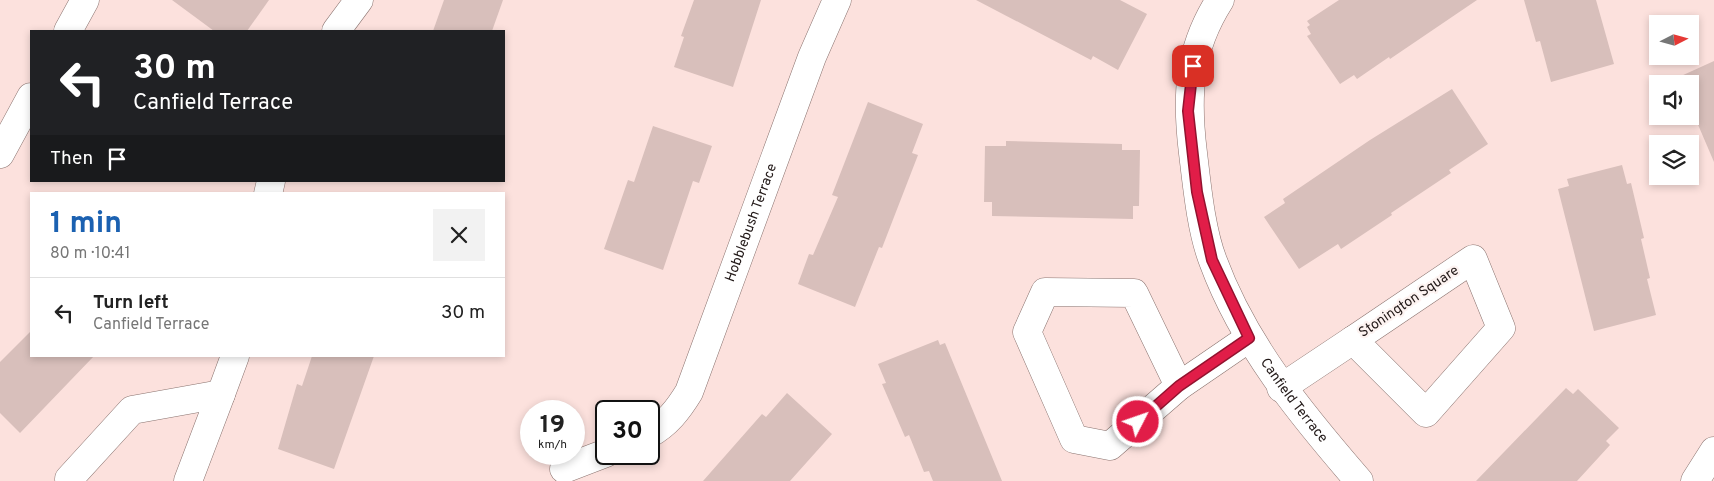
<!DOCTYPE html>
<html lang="en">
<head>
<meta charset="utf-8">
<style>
	body { margin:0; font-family:Overpass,sans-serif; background:#f2f2f2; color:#222; height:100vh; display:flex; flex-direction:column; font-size:19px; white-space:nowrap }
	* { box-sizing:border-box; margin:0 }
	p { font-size:16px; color:#767676 }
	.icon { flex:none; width:28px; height:28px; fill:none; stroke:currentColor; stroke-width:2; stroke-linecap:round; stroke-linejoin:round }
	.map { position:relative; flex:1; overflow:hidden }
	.side { position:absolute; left:30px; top:192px; width:475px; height:165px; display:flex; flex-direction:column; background:#fff; border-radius:0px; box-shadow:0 2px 8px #0003 }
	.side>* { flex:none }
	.hud { position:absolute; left:30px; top:30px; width:475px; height:152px; border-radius:0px; box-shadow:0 2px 8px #0003; background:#202124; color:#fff; overflow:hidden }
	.needle { width:32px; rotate:84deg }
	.controls { position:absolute; left:1649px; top:15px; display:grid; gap:10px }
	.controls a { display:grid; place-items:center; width:50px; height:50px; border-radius:0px; background:#fff; box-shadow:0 2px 8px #0003; font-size:25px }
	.speed { position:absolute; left:520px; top:400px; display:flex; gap:10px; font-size:25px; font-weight:700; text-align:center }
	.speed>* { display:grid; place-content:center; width:65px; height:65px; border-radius:50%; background:#fff; box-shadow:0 2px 8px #0003; line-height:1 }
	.speed small { font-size:12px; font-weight:400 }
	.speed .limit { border:2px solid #111; border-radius:8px; background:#fff; color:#111 }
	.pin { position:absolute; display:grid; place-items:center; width:42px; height:42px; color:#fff; margin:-21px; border-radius:10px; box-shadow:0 2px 8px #0006 }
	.me { position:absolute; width:55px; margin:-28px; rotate:49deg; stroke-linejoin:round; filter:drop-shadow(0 0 4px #0008) }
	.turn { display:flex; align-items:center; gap:18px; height:105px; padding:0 20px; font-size:22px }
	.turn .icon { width:65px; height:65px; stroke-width:2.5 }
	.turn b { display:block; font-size:35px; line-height:42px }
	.then { display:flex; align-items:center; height:48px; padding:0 20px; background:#0003; gap:10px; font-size:19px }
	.round { display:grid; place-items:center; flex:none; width:52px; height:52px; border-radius:0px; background:#f2f2f2 }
	.summary { display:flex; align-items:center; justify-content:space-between; height:85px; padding:0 20px }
	h1 { font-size:30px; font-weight:700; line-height:38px; color:#1b61b1 }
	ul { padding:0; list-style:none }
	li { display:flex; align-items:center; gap:15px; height:70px; padding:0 20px; border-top:1px solid #e0e0e0 }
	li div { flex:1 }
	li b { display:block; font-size:19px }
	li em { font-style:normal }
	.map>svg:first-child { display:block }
	.building { fill:#d8bfbb }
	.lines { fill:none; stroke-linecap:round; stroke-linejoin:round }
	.minor-casing { stroke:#8a736f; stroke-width:29 }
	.tertiary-casing { stroke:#8a736f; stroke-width:29 }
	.minor { stroke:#fff; stroke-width:28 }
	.tertiary { stroke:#fff; stroke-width:28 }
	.route-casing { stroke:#92132f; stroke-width:12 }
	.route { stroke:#e11d48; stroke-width:9 }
	.labels { text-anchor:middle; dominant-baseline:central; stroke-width:4.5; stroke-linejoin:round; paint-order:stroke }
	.street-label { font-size:14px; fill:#221918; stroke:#fdf3f1 }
</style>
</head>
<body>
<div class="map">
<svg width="1714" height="481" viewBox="0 0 1714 481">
	<rect width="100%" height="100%" fill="#fce1dd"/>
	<g class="building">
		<path d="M172,0H269L247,31H214Z"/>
		<path d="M444,0H503L492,31H433Z"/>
		<path d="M694,0H761L733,87L674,67L684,37L681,36Z"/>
		<path d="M976,0H1120L1147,14L1118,70L1093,56L1091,60Z"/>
		<path d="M1339,0H1477L1390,59L1389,57L1357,79L1354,75L1340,84L1307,36L1311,34L1307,27L1310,25L1307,21Z"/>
		<path d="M1524,0H1596L1614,64L1551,82L1540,41L1536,42Z"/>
		<path d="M1714,61V162L1690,106V84H1681L1679,81L1682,79L1681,76Z"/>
		<path d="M1452,89L1488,144L1449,170L1451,173L1391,213L1392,215L1341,249L1338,244L1299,269L1264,217L1285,203L1283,199L1370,140Z"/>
		<path d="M868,102L923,124L912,153L918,155L882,248L879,247L855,307L798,284L809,254L813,255L838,197L832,195Z"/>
		<path d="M653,126L712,146L699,183L693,181L663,270L604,249L628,180L634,182Z"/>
		<path d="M1006,141L1122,144V150H1140L1139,206H1133V219L992,216V202H984L985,146H1006Z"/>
		<path d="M1622,165L1627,184L1631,183L1644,238L1641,239L1650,278L1647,279L1656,315L1594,331L1558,189L1569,186L1567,179Z"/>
		<path d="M31,331V356H94L20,433L0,413V362Z"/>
		<path d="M938,340L940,345L945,343L1002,481H933L929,471L924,472L909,435L905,437L882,384L886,383L878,364Z"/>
		<path d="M312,356H374L334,469L278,449L297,384L302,386Z"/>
		<path d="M1566,388L1573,394L1578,389L1619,428L1606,441L1610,445L1577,481H1476Z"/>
		<path d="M787,393L832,434L790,481H703L762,414L766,417Z"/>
	</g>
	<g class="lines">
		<g class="minor-casing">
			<g id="minor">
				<path id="s1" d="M1220,0C1188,50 1186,96 1193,153C1197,186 1201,230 1213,261C1244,345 1301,414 1359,481"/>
				<path d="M68,31L85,0"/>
				<path d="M336,31L359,0"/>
				<path d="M0,154L31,97"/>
				<path d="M268,194L271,181"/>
				<path d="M1473,259L1501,328L1426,413L1353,340Z"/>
				<path d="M1045,292L1134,293L1179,386L1110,446L1074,439L1027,332Z"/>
				<path d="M1179,386L1249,338"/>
				<path d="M1281,388L1353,340"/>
				<path d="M221,394L235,356"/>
				<path id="s2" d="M649,434C667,424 678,410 689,392L812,57L837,0"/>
				<path d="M564,469L606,453"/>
				<path d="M71,481L69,479L132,410L221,394L188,481"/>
			</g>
		</g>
		<g class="tertiary-casing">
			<path id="tertiary" d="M1695,481L1714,451"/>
		</g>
		<use href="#minor" class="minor"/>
		<use href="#tertiary" class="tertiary"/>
	</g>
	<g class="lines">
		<g class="route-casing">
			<path id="route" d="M1138,422L1179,386L1249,338L1212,260L1197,192L1188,111L1193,66"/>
		</g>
		<use href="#route" class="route"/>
	</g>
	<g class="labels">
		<g class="street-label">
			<text stroke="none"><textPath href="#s2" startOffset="239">Hobblebush Terrace</textPath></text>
			<text transform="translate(1409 302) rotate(-34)">Stonington Square</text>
			<text stroke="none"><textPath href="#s1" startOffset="431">Canfield Terrace</textPath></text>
		</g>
	</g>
</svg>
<div class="controls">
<a><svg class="needle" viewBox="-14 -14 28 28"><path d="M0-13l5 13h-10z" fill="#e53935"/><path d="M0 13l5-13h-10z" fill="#767676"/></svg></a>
<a><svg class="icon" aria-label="sound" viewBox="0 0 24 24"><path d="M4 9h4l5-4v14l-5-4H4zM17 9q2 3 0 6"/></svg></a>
<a><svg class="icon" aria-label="layers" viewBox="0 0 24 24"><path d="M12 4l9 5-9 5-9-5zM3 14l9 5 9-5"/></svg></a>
</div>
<div class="speed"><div>19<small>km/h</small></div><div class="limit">30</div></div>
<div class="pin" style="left:1193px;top:66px;background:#d93025"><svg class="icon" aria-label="arrive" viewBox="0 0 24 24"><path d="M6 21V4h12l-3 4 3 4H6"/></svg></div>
<svg class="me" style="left:1138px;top:422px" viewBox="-20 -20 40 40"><circle r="17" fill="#e11d48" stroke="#fff" stroke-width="3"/><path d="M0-11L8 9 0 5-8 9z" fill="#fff"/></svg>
<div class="hud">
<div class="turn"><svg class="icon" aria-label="left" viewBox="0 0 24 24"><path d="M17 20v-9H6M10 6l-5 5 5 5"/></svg><div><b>30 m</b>Canfield Terrace</div></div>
<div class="then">Then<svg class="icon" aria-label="arrive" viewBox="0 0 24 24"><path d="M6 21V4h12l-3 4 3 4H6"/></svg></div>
</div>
<section class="side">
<div class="summary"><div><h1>1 min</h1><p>80 m · 10:41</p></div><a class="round"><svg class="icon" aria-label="close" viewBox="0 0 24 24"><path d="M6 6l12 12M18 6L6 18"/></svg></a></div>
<ul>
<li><svg class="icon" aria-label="left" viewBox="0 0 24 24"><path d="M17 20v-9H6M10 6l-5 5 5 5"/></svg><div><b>Turn left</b><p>Canfield Terrace</p></div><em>30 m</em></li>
</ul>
</section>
</div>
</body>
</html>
